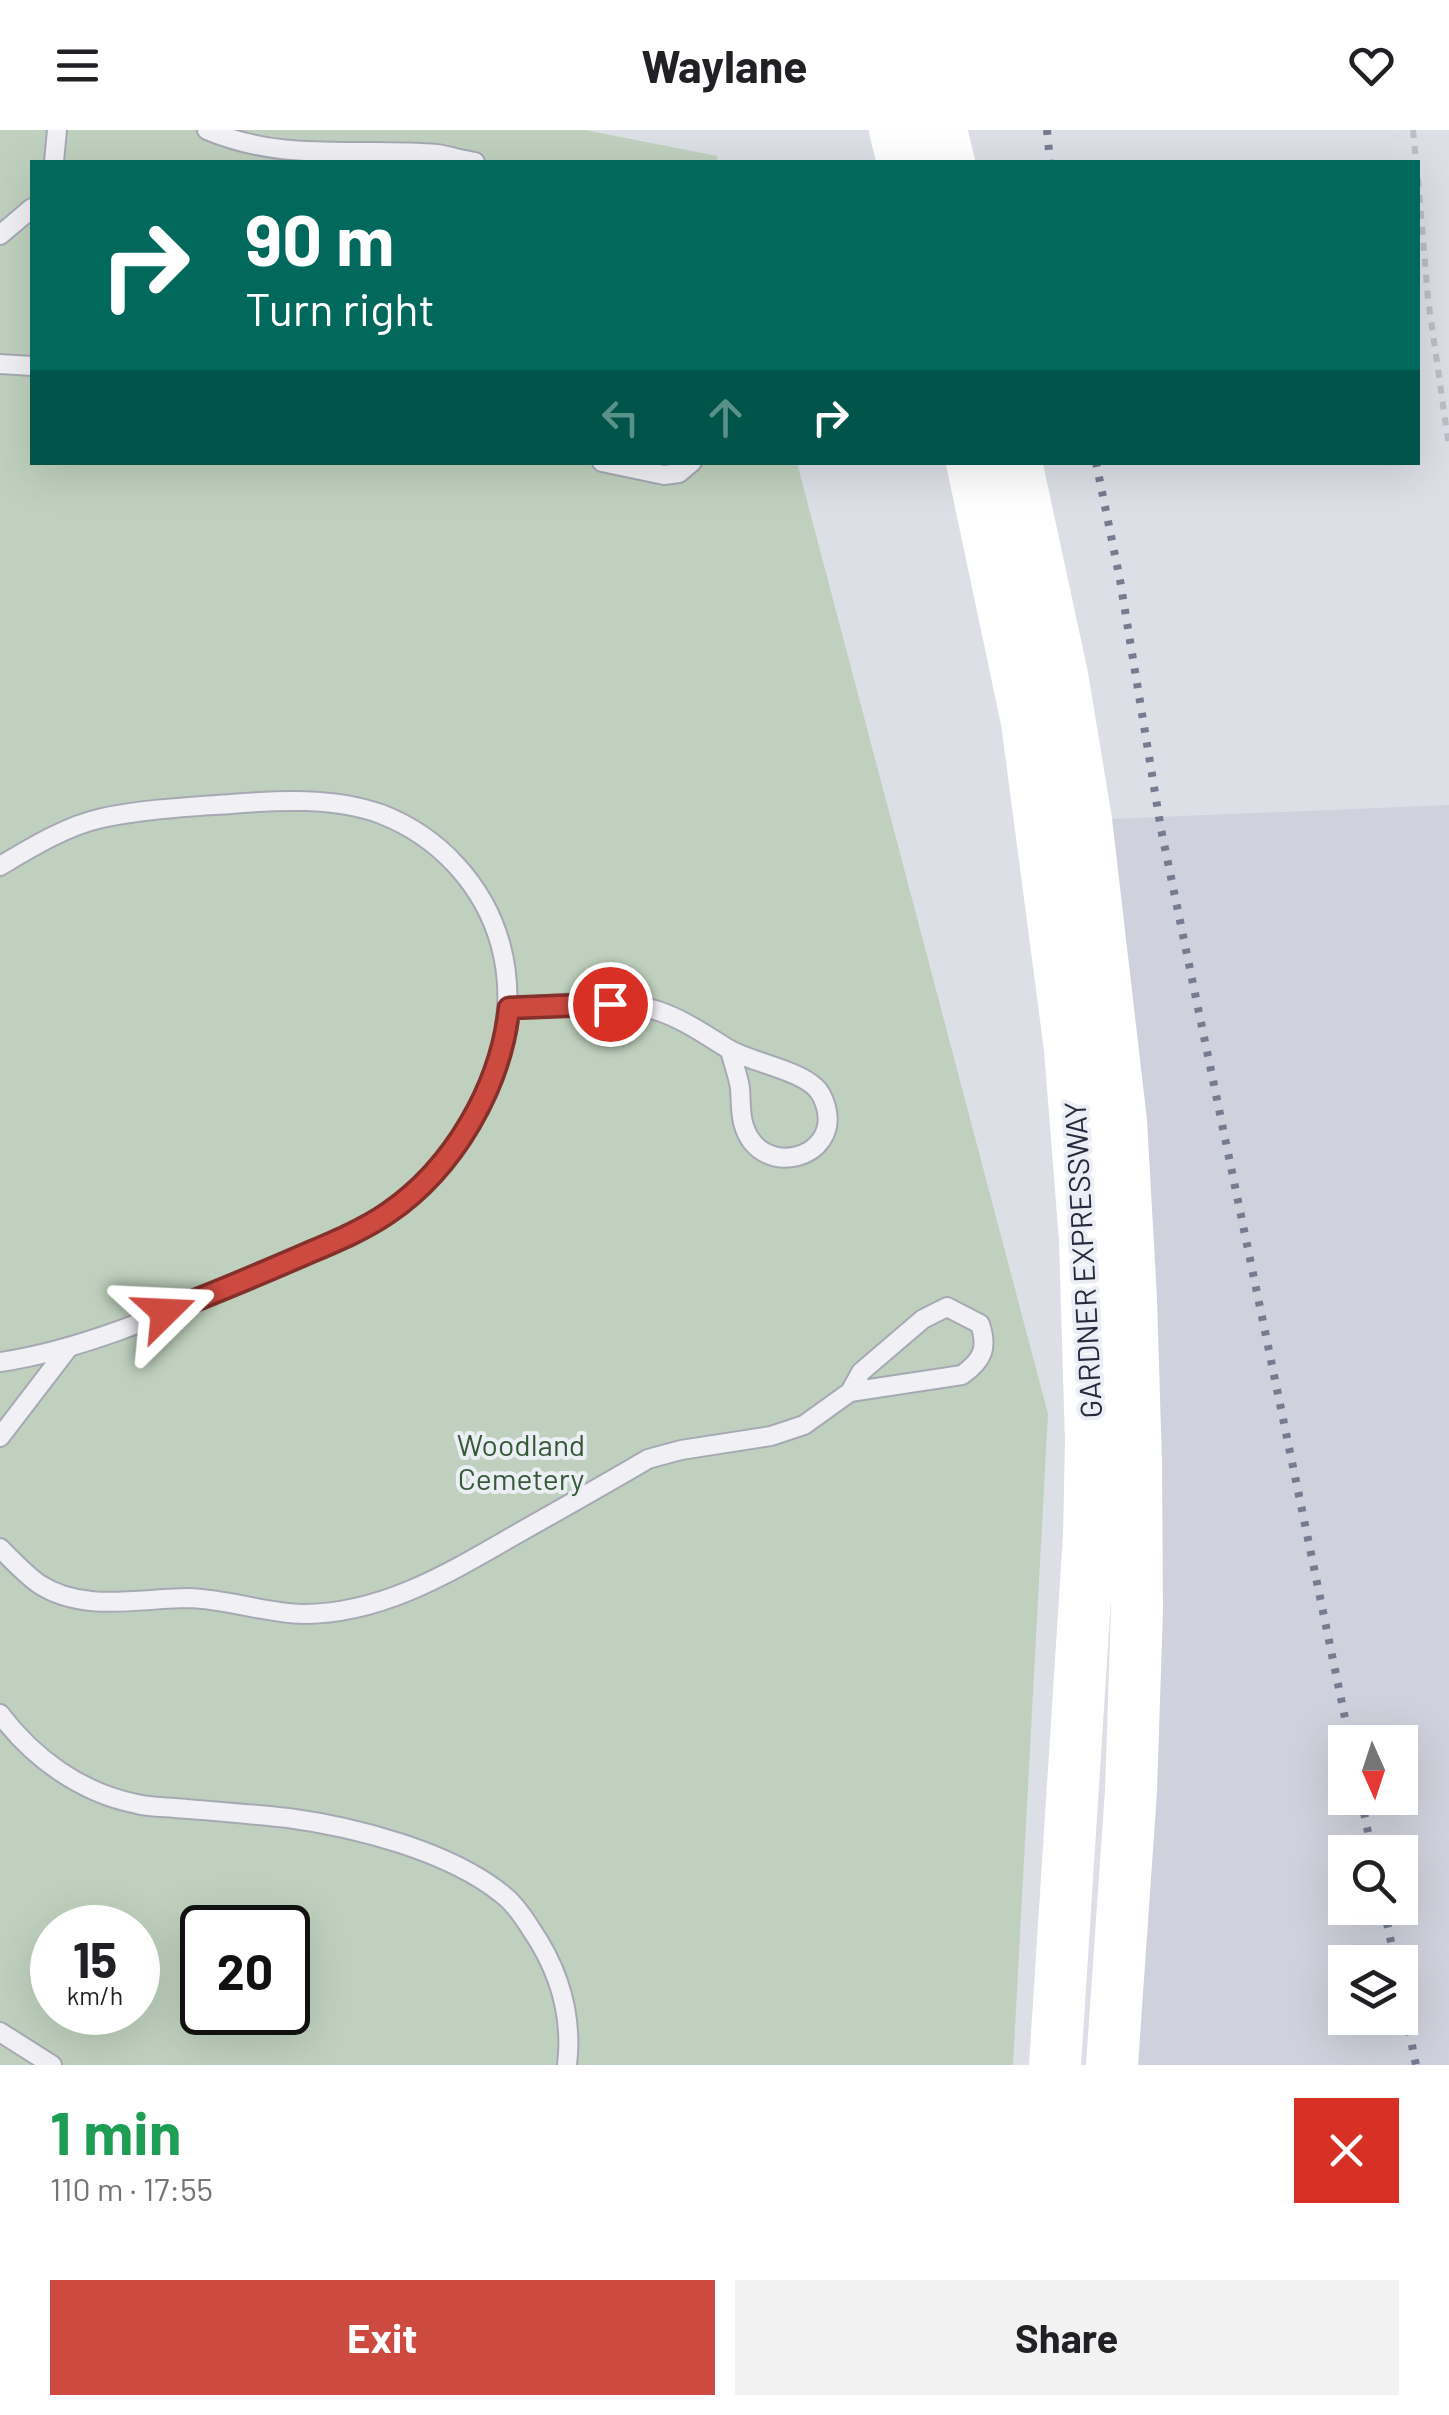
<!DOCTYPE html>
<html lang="en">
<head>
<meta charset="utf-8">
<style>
	body { margin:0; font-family:Barlow,sans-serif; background:#f2f2f2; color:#202124; height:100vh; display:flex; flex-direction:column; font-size:38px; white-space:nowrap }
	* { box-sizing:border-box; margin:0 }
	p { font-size:32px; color:#757577 }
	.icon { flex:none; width:55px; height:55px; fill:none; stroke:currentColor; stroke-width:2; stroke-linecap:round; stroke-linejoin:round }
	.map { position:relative; height:1935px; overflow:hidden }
	.details { display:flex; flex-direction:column; background:#fff; flex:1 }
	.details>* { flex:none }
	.banner { position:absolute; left:30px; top:30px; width:1390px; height:305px; border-radius:0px; box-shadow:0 10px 40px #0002; background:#00695c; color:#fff; overflow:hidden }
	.needle { width:65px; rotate:177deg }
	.tools { position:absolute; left:1328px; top:1595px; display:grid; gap:20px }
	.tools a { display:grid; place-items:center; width:90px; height:90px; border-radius:0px; background:#fff; box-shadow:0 10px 40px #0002; font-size:50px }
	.speed { position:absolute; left:30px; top:1775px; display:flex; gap:20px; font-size:50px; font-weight:700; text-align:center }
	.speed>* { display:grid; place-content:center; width:130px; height:130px; border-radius:50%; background:#fff; box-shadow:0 10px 40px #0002; line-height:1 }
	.speed small { font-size:25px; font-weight:400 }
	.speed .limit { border:5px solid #111; border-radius:15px; background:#fff; color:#111 }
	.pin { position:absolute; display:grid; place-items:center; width:85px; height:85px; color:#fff; margin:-42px; border:5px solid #fff; border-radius:50%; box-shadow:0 2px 10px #0007 }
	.me { position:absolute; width:110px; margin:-55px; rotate:69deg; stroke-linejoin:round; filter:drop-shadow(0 0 8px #0008) }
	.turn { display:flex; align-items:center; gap:35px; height:210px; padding:0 50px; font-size:45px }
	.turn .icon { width:130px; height:130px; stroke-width:2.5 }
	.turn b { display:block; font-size:70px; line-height:85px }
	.lanes { display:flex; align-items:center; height:95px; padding:0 50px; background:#0003; justify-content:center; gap:50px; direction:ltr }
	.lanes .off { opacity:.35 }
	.round { display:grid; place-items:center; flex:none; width:105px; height:105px; border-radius:0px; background:#f2f2f2 }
	.overview { display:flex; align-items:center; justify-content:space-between; height:170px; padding:0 50px }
	h1 { font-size:60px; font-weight:700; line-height:75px; color:#1e9e55 }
	.cta { display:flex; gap:20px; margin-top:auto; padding:20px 50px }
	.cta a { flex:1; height:115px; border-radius:0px; background:#cd4a41; color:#fff; font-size:40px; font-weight:700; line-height:115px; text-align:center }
	.cta a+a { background:#f2f2f2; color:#202124 }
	header { display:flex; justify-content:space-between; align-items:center; height:130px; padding:0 50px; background:#fff; font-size:45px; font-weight:700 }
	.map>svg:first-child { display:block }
	.built { fill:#cfd1dc; fill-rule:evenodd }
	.green { fill:#bfd1be; fill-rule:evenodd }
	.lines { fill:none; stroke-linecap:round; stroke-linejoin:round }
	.lane-casing { stroke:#a6a9b4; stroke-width:22 }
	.path { stroke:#bcbdc5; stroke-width:6; stroke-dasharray:8 8; stroke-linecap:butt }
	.lane { stroke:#f0f0f5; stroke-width:18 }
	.secondary { stroke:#fff; stroke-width:52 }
	.rail { stroke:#777b90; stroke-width:8; stroke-dasharray:5 10; stroke-linecap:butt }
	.route-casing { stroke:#85302a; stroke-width:25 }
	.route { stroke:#cd4a41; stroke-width:18 }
	.labels { text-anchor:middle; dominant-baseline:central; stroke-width:8; stroke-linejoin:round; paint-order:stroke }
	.street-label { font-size:30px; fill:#272a3d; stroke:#eceef5 }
	.park-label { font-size:30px; fill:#345935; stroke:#eceef5 }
</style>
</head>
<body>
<header><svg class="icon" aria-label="menu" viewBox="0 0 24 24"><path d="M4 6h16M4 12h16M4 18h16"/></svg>Waylane<svg class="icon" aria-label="heart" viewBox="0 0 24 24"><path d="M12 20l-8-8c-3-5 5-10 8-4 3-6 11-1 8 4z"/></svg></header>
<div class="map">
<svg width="1449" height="1935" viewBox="0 0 1449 1935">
	<rect width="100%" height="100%" fill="#dddfe7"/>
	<path class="built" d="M1449,675V1935H1112L1131,1661L1086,690ZM1345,1612H1400V1668H1345ZM1345,1722H1400V1778H1345ZM1345,1832H1400V1888H1345Z"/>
	<path class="green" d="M0,0H585L717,26L718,32H32V332L797,333L1048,1284L1013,1935H0ZM52,1798H138V1882H52ZM202,1798H288V1882H202Z"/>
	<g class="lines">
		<g class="lane-casing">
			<g id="lane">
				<path d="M207,0C285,33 356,17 437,24C449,26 462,30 475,32"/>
				<path d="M54,32L57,0"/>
				<path d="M0,105L32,78"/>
				<path d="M0,234L32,236"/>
				<path d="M602,332L664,345L679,343L692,332"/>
				<path d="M0,736C32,717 66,696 102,688C144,679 188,677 231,674C279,670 334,667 381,684C409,695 436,713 456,735C546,833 508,975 417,1059C371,1102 308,1123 251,1147C173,1180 84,1220 0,1232"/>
				<path d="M509,878C556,875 609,867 655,880C682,888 707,906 730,920"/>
				<path d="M730,920C755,933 797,940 815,957C821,962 824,970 826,977C840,1029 761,1050 744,996C740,985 741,970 740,958C738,945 733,933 730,920Z"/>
				<path d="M0,1307L69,1217"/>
				<path d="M0,1418C13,1431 25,1444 39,1454C83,1483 140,1468 189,1468C227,1469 264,1483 303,1484C382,1484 449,1443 515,1405C559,1380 604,1355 648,1329L681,1320L771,1306L804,1295L850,1262L861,1242L923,1189L947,1177L980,1194C988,1218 983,1230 962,1245L850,1262"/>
				<path d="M0,1584C33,1628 81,1663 137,1674C149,1677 162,1677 175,1678C212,1681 251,1684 288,1688C355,1697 449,1721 502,1764C514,1773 523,1786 531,1799C559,1840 573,1885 567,1935"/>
				<path d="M0,1902L52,1935"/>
			</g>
		</g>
		<g class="path">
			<path d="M1413,0L1416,32"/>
			<path d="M1418,49L1428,169L1449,317"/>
		</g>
		<use href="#lane" class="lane"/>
		<g class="secondary">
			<path d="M895,0L903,32"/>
			<path d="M941,0L949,32"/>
			<path d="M972,332L1027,592L1070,919L1085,1110L1091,1312L1089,1406L1055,1935"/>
			<path d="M1016,332L1062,545L1086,690L1121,991L1131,1169L1136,1333L1137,1479L1131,1661L1112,1935"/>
		</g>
		<g class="rail">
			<path d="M1047,0L1050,32"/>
			<path d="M1096,332L1120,450L1161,699L1350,1612"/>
			<path d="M1361,1668L1372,1722"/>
			<path d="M1384,1778L1395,1832"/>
			<path d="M1400,1856L1416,1935"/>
		</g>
	</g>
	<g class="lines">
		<g class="route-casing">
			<path id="route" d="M165,1182C210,1165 255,1146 299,1127C329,1114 362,1101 388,1083C454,1038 501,956 509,878L610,874"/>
		</g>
		<use href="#route" class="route"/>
	</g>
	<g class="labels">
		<g class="street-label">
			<text transform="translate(1082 1130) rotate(-93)">GARDNER EXPRESSWAY</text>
		</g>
		<g class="park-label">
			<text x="521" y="1314">Woodland<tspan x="521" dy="34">Cemetery</tspan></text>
		</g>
	</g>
</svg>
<div class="tools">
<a><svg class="needle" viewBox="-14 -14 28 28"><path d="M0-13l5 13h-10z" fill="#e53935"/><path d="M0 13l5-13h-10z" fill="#757577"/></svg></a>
<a><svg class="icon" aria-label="search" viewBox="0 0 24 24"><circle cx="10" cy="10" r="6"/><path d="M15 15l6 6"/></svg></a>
<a><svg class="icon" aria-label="layers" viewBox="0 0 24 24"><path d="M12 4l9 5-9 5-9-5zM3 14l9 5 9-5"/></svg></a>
</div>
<div class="speed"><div>15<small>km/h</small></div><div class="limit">20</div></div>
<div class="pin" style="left:610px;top:874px;background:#d93025"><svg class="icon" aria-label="arrive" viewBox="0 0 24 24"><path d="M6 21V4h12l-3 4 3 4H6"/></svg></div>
<svg class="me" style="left:165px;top:1182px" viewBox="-20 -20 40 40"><path d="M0-17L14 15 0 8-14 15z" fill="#cd4a41" stroke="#fff" stroke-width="4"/></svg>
<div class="banner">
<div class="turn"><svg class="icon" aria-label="right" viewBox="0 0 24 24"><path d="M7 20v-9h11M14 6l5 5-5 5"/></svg><div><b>90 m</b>Turn right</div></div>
<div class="lanes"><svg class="icon off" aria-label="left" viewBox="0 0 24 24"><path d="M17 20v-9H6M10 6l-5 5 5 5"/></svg><svg class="icon off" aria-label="ahead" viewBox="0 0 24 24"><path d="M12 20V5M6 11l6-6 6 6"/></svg><svg class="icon" aria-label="right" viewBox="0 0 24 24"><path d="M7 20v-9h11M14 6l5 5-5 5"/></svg></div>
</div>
</div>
<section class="details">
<div class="overview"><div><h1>1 min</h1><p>110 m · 17:55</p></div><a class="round" style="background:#d93025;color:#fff"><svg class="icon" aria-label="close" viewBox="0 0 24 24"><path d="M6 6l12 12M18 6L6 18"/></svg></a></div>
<div class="cta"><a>Exit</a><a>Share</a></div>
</section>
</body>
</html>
